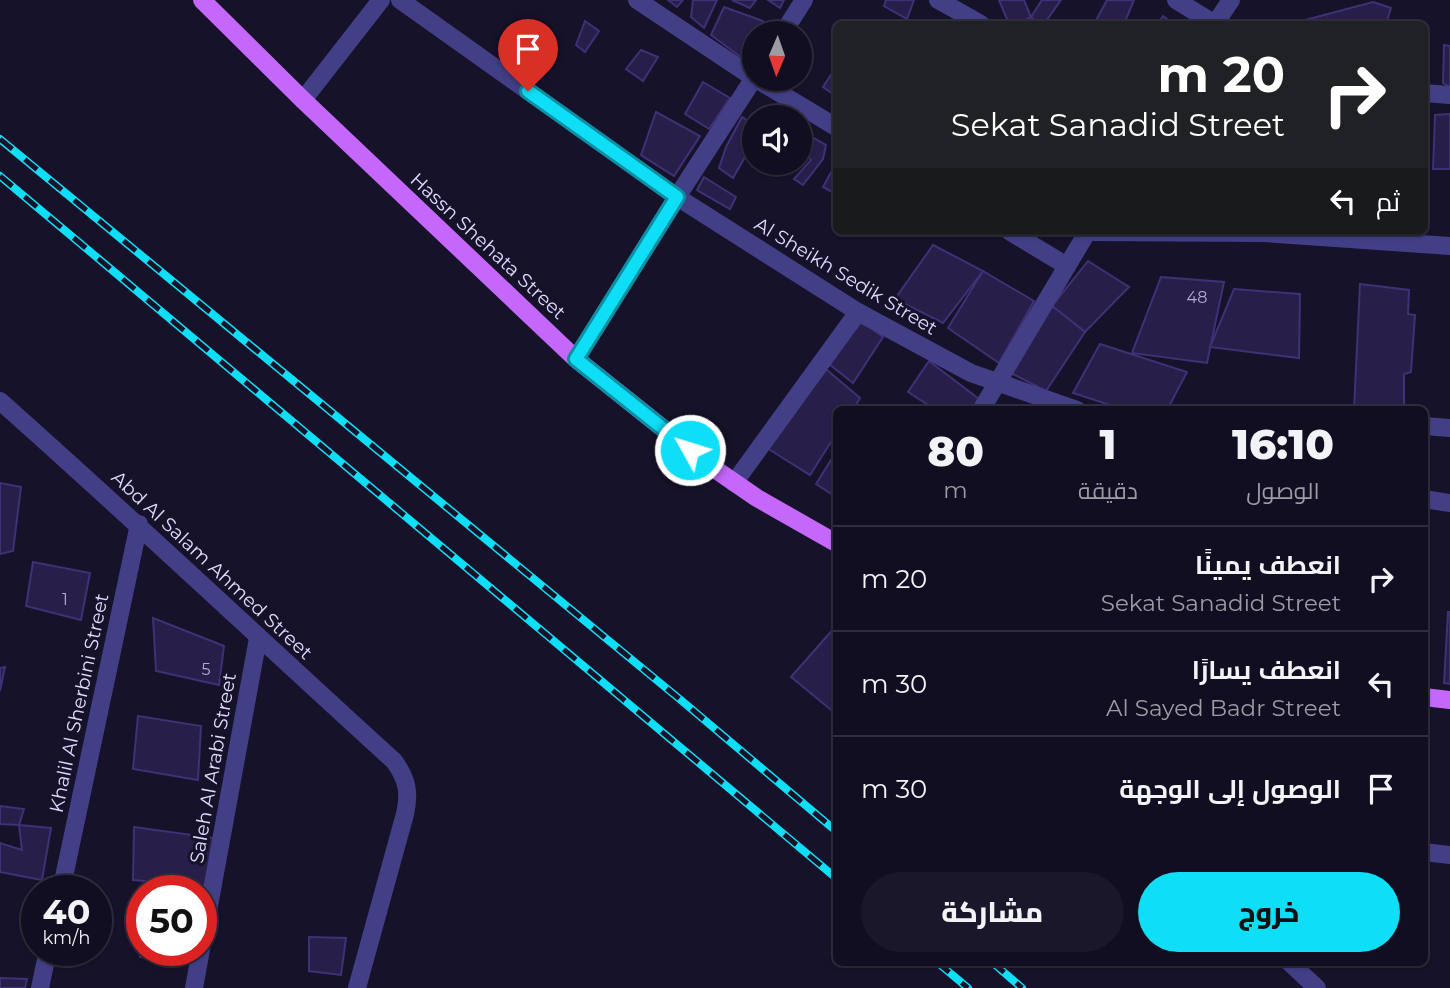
<!DOCTYPE html>
<html lang="ar">
<head>
<meta charset="utf-8">
<style>
	body { margin:0; font-family:Montserrat,Cairo,sans-serif; background:#191729; color:#f1f3f6; direction:rtl; height:100vh; display:flex; flex-direction:column; font-size:26px; white-space:nowrap }
	* { box-sizing:border-box; margin:0 }
	p { font-size:23px; color:#9c9ca5 }
	.icon { flex:none; width:38px; height:38px; fill:none; stroke:currentColor; stroke-width:2; stroke-linecap:round; stroke-linejoin:round }
	.map { position:relative; flex:1; overflow:hidden; direction:ltr }
	.details { position:absolute; left:833px; top:406px; width:595px; height:560px; display:flex; flex-direction:column; background:#100e20; border-radius:10px; box-shadow:0 2px 5px #0004,0 0 0 2px #302e3e; direction:rtl }
	.details>* { flex:none }
	.hud { position:absolute; left:833px; top:21px; width:595px; height:214px; border-radius:10px; box-shadow:0 2px 5px #0004,0 0 0 2px #302e3e; direction:rtl; background:#202124; color:#fff; overflow:hidden }
	.needle { width:46px; rotate:182deg }
	.buttons { position:absolute; left:742px; top:21px; display:grid; gap:14px }
	.buttons a { display:grid; place-items:center; width:70px; height:70px; border-radius:50%; background:#100e20; box-shadow:0 2px 5px #0004,0 0 0 2px #302e3e; font-size:35px }
	.speed { position:absolute; left:21px; top:875px; display:flex; gap:14px; font-size:35px; font-weight:700; text-align:center }
	.speed>* { display:grid; place-content:center; width:91px; height:91px; border-radius:50%; background:#100e20; box-shadow:0 2px 5px #0004,0 0 0 2px #302e3e; line-height:1 }
	.speed small { font-size:18px; font-weight:400 }
	.speed .limit { border:10px solid #d22; background:#fff; color:#111 }
	.pin { position:absolute; display:grid; place-items:center; width:60px; height:60px; color:#fff; margin:-72px -30px; border-radius:50% 50% 50% 0; rotate:-45deg; box-shadow:0 0 7px #0007 }
	.pin .icon { rotate:45deg }
	.me { position:absolute; width:77px; margin:-38px; rotate:309deg; stroke-linejoin:round; filter:drop-shadow(0 0 5px #0008) }
	.turn { display:flex; align-items:center; gap:24px; height:147px; padding:0 28px; font-size:32px }
	.turn .icon { width:91px; height:91px; stroke-width:2.5 }
	.turn b { display:block; font-size:49px; line-height:60px }
	.then { display:flex; align-items:center; height:66px; padding:0 28px; background:#0003; gap:14px; font-size:26px }
	.eta { display:flex; justify-content:space-evenly; align-items:center; height:119px; text-align:center }
	.eta b { font-size:42px; font-weight:800; line-height:49px }
	.cta { display:flex; gap:14px; margin-top:auto; padding:14px 28px }
	.cta a { flex:1; height:80px; border-radius:42px; background:#0fdef7; color:#111; font-size:28px; font-weight:800; line-height:80px; text-align:center }
	.cta a+a { background:#191729; color:#f1f3f6 }
	ul { padding:0; list-style:none }
	li { display:flex; align-items:center; gap:21px; height:105px; padding:0 28px; border-top:2px solid #302e3e }
	li div { flex:1 }
	li b { display:block; font-size:26px }
	li em { font-style:normal }
	.map>svg:first-child { display:block }
	.building { fill:#281e4a; stroke:#3f3175; stroke-width:2 }
	.lines { fill:none; stroke-linecap:round; stroke-linejoin:round }
	.minor { stroke:#423f87; stroke-width:18 }
	.major { stroke:#c467fa; stroke-width:18 }
	.rail-casing { stroke:#0fdef7; stroke-width:8 }
	.rail { stroke:#16122a; stroke-width:5; stroke-dasharray:16; stroke-linecap:butt }
	.route-casing { stroke:#0a90a1; stroke-width:18 }
	.route { stroke:#0fdef7; stroke-width:12 }
	.labels { text-anchor:middle; dominant-baseline:central; stroke-width:6; stroke-linejoin:round; paint-order:stroke }
	.number-label { font-size:16px; fill:#b2acd1 }
	.street-label { font-size:19px; fill:#e0dcfe; stroke:#16122a }
</style>
</head>
<body>
<div class="map">
<svg width="1450" height="988" viewBox="0 0 1450 988">
	<rect width="100%" height="100%" fill="#16122a"/>
	<g class="building">
		<path d="M668,0H683L677,7Z"/>
		<path d="M693,0H717L704,28L691,17Z"/>
		<path d="M732,0H756L750,8Z"/>
		<path d="M768,0H784L780,8Z"/>
		<path d="M886,0H914L907,19L884,6Z"/>
		<path d="M999,0H1024L1031,17L1018,24H1009Z"/>
		<path d="M1042,0H1061L1044,24H1037L1031,17Z"/>
		<path d="M1107,0H1134L1124,24H1094Z"/>
		<path d="M1373,2L1391,8L1386,24H1290Z"/>
		<path d="M724,7L763,21L758,33H754V41L746,61L711,35Z"/>
		<path d="M1163,16L1174,24H1158Z"/>
		<path d="M585,21L599,31L585,52L576,45Z"/>
		<path d="M1444,45L1450,46V87L1443,83Z"/>
		<path d="M641,50L658,57L643,81L626,69Z"/>
		<path d="M836,67V96L823,87Z"/>
		<path d="M703,82L730,98L709,129L685,114Z"/>
		<path d="M656,112L700,136L674,176L641,155Z"/>
		<path d="M1450,114V169H1433L1435,115Z"/>
		<path d="M742,117L754,125V141L733,178L719,168L726,147Z"/>
		<path d="M812,137L826,145L823,159L803,185L794,179L811,160L800,147Z"/>
		<path d="M836,163V194L823,187Z"/>
		<path d="M704,177L736,197L730,209L697,190Z"/>
		<path d="M912,231H969L972,233L910,232Z"/>
		<path d="M933,245L983,271L943,323L895,299Z"/>
		<path d="M1088,261L1129,287L1085,332L1052,306Z"/>
		<path d="M983,271L1034,301L999,363L948,328Z"/>
		<path d="M1161,277L1224,282L1207,363L1132,353Z"/>
		<path d="M1360,284L1409,290L1408,314L1415,315L1411,372L1404,374V410H1354Z"/>
		<path d="M1234,289L1300,294L1299,358L1210,347Z"/>
		<path d="M1052,306L1085,332L1046,391L1011,373Z"/>
		<path d="M862,321L883,337L853,383L829,364Z"/>
		<path d="M1100,344L1187,372L1167,410H1125L1073,393Z"/>
		<path d="M929,361L979,399L972,410H936L908,392Z"/>
		<path d="M820,364L860,398L853,410H836V434L810,475L767,448Z"/>
		<path d="M836,452V497L816,484Z"/>
		<path d="M0,483L21,487L13,551L0,554Z"/>
		<path d="M33,562L90,573L81,620L26,606Z"/>
		<path d="M1448,612H1450V684L1444,683Z"/>
		<path d="M153,618L224,646L219,685L156,671Z"/>
		<path d="M836,626V714L791,677Z"/>
		<path d="M5,667L0,691V668Z"/>
		<path d="M138,716L201,726L198,780L133,769Z"/>
		<path d="M0,806L24,809L19,825L0,824Z"/>
		<path d="M19,825L51,828L42,880L0,872V843L22,850Z"/>
		<path d="M134,827L221,839L213,887L133,880Z"/>
		<path d="M309,937L346,938L341,975L309,971Z"/>
		<path d="M142,943V950H181L180,962L140,957Z"/>
		<path d="M0,978L27,979L25,988H0Z"/>
	</g>
	<g class="lines">
		<g class="minor">
			<path d="M400,0L677,197L858,312L971,373L1077,410"/>
			<path d="M637,0L754,78"/>
			<path d="M938,0L981,24"/>
			<path d="M1176,0L1215,24"/>
			<path d="M1215,24L1231,0"/>
			<path d="M783,33L804,0"/>
			<path d="M756,79L836,127"/>
			<path d="M1424,93L1450,95"/>
			<path d="M303,100L381,0"/>
			<path d="M1009,231L1067,266"/>
			<path d="M1088,232L1264,233L1450,246"/>
			<path d="M576,359L677,197L754,78"/>
			<path d="M0,401C133,519 262,641 394,761C407,779 410,792 405,814L357,988"/>
			<path d="M981,410L1088,231"/>
			<path d="M1424,426L1450,428"/>
			<path d="M734,483L858,312"/>
			<path d="M1424,499L1450,503"/>
			<path d="M1424,852L1450,855"/>
			<path d="M61,891L139,524"/>
			<path d="M1289,962L1317,988"/>
			<path d="M40,988L48,950"/>
			<path d="M194,988L258,638"/>
		</g>
		<g class="major">
			<path d="M202,0L303,100L576,359L709,465L757,498L836,543"/>
			<path d="M1424,697L1450,700"/>
		</g>
		<g class="rail-casing">
			<g id="rail">
				<path d="M0,139L682,701L836,831"/>
				<path d="M0,176L836,878"/>
				<path d="M937,962L968,988"/>
				<path d="M992,962L1022,988"/>
			</g>
		</g>
		<use href="#rail" class="rail"/>
	</g>
	<g class="lines">
		<g class="route-casing">
			<path id="route" d="M528,91L677,197L576,359L690,450"/>
		</g>
		<use href="#route" class="route"/>
	</g>
	<g class="labels">
		<g class="number-label">
			<text x="1197" y="297">48</text>
			<text x="65" y="599">1</text>
			<text x="206" y="669">5</text>
		</g>
		<g class="street-label">
			<text transform="translate(488 246) rotate(43)">Hassn Shehata Street</text>
			<text transform="translate(846 276) rotate(31)">Al Sheikh Sedik Street</text>
			<text transform="translate(212 565) rotate(43)">Abd Al Salam Ahmed Street</text>
			<text transform="translate(79 703) rotate(-78)">Khalil Al Sherbini Street</text>
			<text transform="translate(213 768) rotate(-80)">Saleh Al Arabi Street</text>
		</g>
	</g>
</svg>
<div class="buttons">
<a><svg class="needle" viewBox="-14 -14 28 28"><path d="M0-13l5 13h-10z" fill="#e53935"/><path d="M0 13l5-13h-10z" fill="#9c9ca5"/></svg></a>
<a><svg class="icon" aria-label="sound" viewBox="0 0 24 24"><path d="M4 9h4l5-4v14l-5-4H4zM17 9q2 3 0 6"/></svg></a>
</div>
<div class="speed"><div>40<small>km/h</small></div><div class="limit">50</div></div>
<div class="pin" style="left:528px;top:91px;background:#d93025"><svg class="icon" aria-label="arrive" viewBox="0 0 24 24"><path d="M6 21V4h12l-3 4 3 4H6"/></svg></div>
<svg class="me" style="left:690px;top:450px" viewBox="-20 -20 40 40"><circle r="17" fill="#0fdef7" stroke="#fff" stroke-width="3"/><path d="M0-11L8 9 0 5-8 9z" fill="#fff"/></svg>
<div class="hud">
<div class="turn"><svg class="icon" aria-label="right" viewBox="0 0 24 24"><path d="M7 20v-9h11M14 6l5 5-5 5"/></svg><div><b>20 m</b>Sekat Sanadid Street</div></div>
<div class="then">ثم<svg class="icon" aria-label="left" viewBox="0 0 24 24"><path d="M17 20v-9H6M10 6l-5 5 5 5"/></svg></div>
</div>
<section class="details">
<div class="eta">
<div><b>16:10</b><p>الوصول</p></div>
<div><b>1</b><p>دقيقة</p></div>
<div><b>80</b><p>m</p></div>
</div>
<ul>
<li><svg class="icon" aria-label="right" viewBox="0 0 24 24"><path d="M7 20v-9h11M14 6l5 5-5 5"/></svg><div><b>انعطف يمينًا</b><p>Sekat Sanadid Street</p></div><em>20 m</em></li>
<li><svg class="icon" aria-label="left" viewBox="0 0 24 24"><path d="M17 20v-9H6M10 6l-5 5 5 5"/></svg><div><b>انعطف يسارًا</b><p>Al Sayed Badr Street</p></div><em>30 m</em></li>
<li><svg class="icon" aria-label="arrive" viewBox="0 0 24 24"><path d="M6 21V4h12l-3 4 3 4H6"/></svg><div><b>الوصول إلى الوجهة</b></div><em>30 m</em></li>
</ul>
<div class="cta"><a>خروج</a><a>مشاركة</a></div>
</section>
</div>
</body>
</html>
